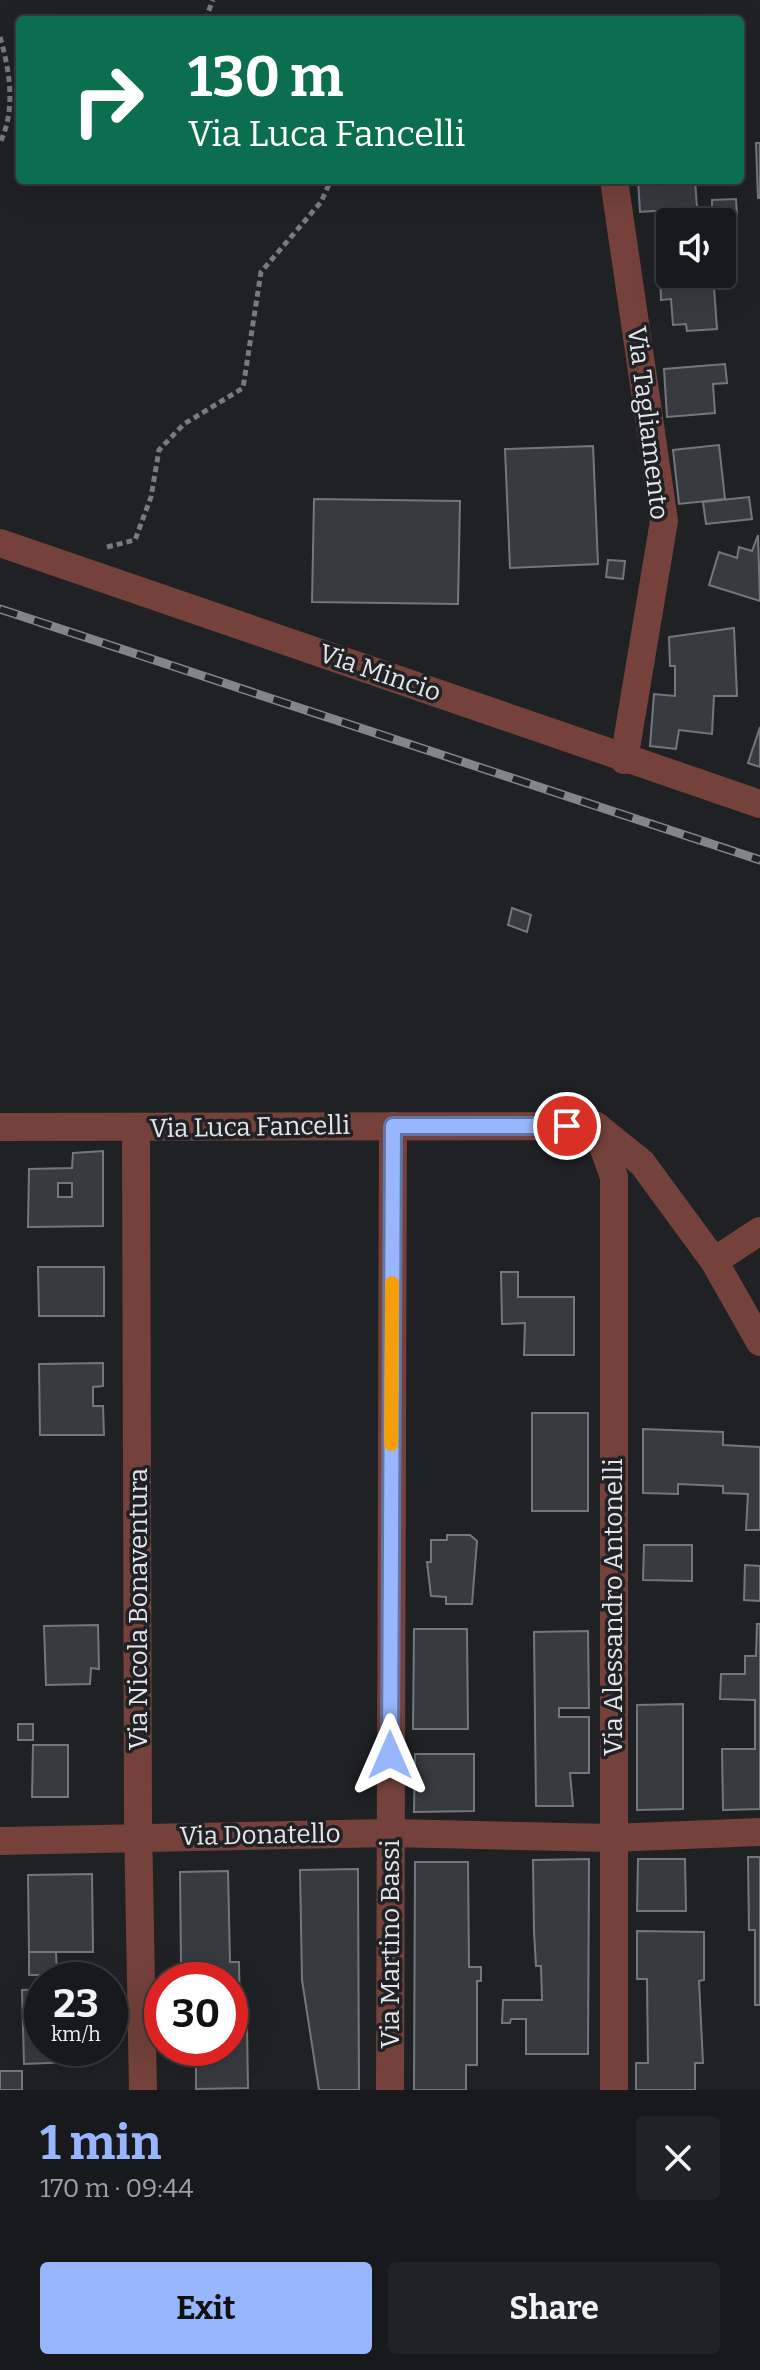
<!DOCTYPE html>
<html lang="en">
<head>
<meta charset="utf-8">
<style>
	body { margin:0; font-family:Bitter,serif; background:#202225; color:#f1f3f6; height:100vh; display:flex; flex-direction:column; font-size:30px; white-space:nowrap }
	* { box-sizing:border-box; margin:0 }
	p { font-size:26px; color:#9ea0a3 }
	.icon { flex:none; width:44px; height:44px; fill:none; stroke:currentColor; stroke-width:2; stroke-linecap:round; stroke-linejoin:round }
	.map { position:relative; height:2090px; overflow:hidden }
	.sheet { display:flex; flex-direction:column; background:#17191c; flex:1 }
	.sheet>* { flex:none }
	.banner { position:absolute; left:16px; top:16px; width:728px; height:168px; border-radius:8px; box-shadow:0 8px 32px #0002,0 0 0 2px #36383b; background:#0b6e4f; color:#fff; overflow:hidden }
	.tools { position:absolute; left:656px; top:208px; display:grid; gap:16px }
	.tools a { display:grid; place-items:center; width:80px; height:80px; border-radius:8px; background:#17191c; box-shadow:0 8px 32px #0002,0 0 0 2px #36383b; font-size:40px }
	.speed { position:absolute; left:24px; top:1962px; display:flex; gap:16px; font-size:40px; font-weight:700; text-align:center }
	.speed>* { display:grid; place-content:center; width:104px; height:104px; border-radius:50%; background:#17191c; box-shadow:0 8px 32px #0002,0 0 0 2px #36383b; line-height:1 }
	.speed small { font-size:20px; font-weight:400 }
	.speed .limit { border:12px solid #d22; background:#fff; color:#111 }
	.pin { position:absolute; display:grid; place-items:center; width:68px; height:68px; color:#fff; margin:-34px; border:4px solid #fff; border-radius:50%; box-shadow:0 2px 8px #0007 }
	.me { position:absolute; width:88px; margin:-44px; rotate:0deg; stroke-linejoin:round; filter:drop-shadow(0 0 6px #0008) }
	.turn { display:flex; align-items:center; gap:28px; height:168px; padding:0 40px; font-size:36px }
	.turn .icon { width:104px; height:104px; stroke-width:2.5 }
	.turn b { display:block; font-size:56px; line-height:68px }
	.round { display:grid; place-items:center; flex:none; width:84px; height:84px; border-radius:8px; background:#202225 }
	.headline { display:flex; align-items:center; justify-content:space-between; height:136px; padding:0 40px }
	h1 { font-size:48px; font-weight:700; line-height:60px; color:#97b6fd }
	.cta { display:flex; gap:16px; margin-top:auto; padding:16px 40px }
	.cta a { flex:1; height:92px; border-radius:8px; background:#97b6fd; color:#111; font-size:32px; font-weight:700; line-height:92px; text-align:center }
	.cta a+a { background:#202225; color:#f1f3f6 }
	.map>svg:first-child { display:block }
	.building { fill:#373a3e; stroke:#73777c; stroke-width:2; fill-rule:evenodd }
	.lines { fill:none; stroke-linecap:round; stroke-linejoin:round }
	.path { stroke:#787a7e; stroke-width:5; stroke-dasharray:6 4; stroke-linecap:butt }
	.street { stroke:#74423a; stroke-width:28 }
	.rail-casing { stroke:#838588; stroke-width:9 }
	.rail { stroke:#1f2125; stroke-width:6; stroke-dasharray:18; stroke-linecap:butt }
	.route-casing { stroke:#6276a4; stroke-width:20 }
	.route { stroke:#97b6fd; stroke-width:14 }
	.slow { stroke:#f59e0b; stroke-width:14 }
	.labels { text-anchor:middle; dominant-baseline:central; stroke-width:7; stroke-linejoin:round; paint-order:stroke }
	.street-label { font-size:26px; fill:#e3e5e8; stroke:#1f2125 }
</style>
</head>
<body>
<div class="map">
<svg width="760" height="2090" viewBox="0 0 760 2090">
	<rect width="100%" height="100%" fill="#1f2125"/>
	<g class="building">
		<path d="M756,143H760V198H758Z"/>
		<path d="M638,180H695L697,208L640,212Z"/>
		<path d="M736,199L737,215L712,216V200Z"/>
		<path d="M666,249H670V274H713L717,329L687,331L686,324L673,325L671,299L661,300L660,274H667Z"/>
		<path d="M725,364L727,383L713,384L715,413L667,417L664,369Z"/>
		<path d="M719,445L725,499L679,504L673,450Z"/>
		<path d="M593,446L598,564L510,568L505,449Z"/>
		<path d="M749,497L752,519L706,524L703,502Z"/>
		<path d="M314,499L460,501L458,604L312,602Z"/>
		<path d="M758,535L760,601L709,585L719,552L737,558L739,547L752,551Z"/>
		<path d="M608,560L625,561L623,579L606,577Z"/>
		<path d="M734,628L737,696H714L712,734L679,730L676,749L650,746L654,694L675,696V666H670L669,637Z"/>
		<path d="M760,727V767L748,763Z"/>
		<path d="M512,908L531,915L527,932L508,925Z"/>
		<path d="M103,1151V1226L28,1227L29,1169L72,1168L73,1153ZM58,1183H72V1197H58Z"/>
		<path d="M38,1267H104V1316H39Z"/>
		<path d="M501,1272H518V1297H574V1355H524L525,1323L502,1324Z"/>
		<path d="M103,1363V1386L93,1387V1406H103L104,1435H40L39,1364Z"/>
		<rect x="532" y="1413" width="56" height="98"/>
		<path d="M643,1429L723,1432V1445L760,1447V1530H746L748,1494L723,1493V1486L678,1484V1494L643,1493Z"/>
		<path d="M447,1535H470L477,1541L472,1604H446V1597L431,1596L427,1562H431V1540H447Z"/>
		<path d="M644,1545H692V1581L643,1580Z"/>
		<path d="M745,1565L760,1566V1601L744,1600Z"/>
		<path d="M757,1624H760V1809L723,1810L722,1749H755V1700L720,1699L721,1674H745V1656H756Z"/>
		<path d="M98,1625L99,1669L91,1668L90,1684L46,1685L44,1626Z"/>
		<path d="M414,1629H467L468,1729H413Z"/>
		<path d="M588,1631L589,1708H559V1717H589V1773H570L573,1806H536L534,1632Z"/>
		<path d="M683,1704V1809L637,1810V1705Z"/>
		<rect x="18" y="1724" width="15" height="16"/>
		<path d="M33,1745H68V1797H32Z"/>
		<path d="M415,1754H474V1811L414,1812Z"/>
		<path d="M748,1857H760V2005H755V1930H749Z"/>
		<path d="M589,1859L588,2054H526V2019H511L510,2023H502L503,2000H542L541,1966H536L534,1932L533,1860Z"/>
		<path d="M638,1859H685L686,1911H637Z"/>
		<path d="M415,1862H468L469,1967H481V1981H477V2065H466V2090H414Z"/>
		<path d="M358,1869L359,2090H319L302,1980L300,1870Z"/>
		<path d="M228,1871L230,1962H239L240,2025H247L248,2088L196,2089V2048H230V1980H189V1964H181L180,1872Z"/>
		<path d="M92,1874L93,1952H29L28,1875Z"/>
		<path d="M637,1931L704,1932V1980L699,1981L703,2063H695V2090H636V2063H648L647,1979H637Z"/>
		<path d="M29,1952H56L57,1975H29Z"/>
		<path d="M42,1989V2048H100L98,2061L24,2064L22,1990Z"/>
		<rect x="0" y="2071" width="22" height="19"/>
	</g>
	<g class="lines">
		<g class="path">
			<path d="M205,20L213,0"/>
			<path d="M0,37C10,71 16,110 0,143"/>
			<path d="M107,547L135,540L151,497L159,450L184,424L243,388L261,272L321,202L331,180"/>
		</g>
		<g class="street">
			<path d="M614,180L664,521L624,760"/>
			<path d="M0,543L760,804"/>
			<path d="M596,1126L614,1177V2090"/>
			<path d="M596,1126L642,1163L714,1261L760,1342"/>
			<path d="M0,1127L596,1126"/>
			<path d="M136,1129L138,1822L143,2090"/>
			<path d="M714,1261L760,1231"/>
			<path d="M0,1841L389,1833L612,1838L760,1832"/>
			<path d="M390,2090L393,1126"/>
		</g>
		<g class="rail-casing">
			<path id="rail" d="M0,609L760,860"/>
		</g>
		<use href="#rail" class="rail"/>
	</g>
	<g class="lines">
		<g class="route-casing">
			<path id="route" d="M390,1755L393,1126H567"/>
		</g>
		<use href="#route" class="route"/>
		<path class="slow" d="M391,1444L392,1283"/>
	</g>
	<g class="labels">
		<g class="street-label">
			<text transform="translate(648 423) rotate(83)">Via Tagliamento</text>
			<text transform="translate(380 673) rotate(19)">Via Mincio</text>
			<text transform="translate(250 1127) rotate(-1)">Via Luca Fancelli</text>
			<text transform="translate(613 1607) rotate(-90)">Via Alessandro Antonelli</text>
			<text transform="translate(138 1609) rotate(-90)">Via Nicola Bonaventura</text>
			<text transform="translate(260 1835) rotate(-1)">Via Donatello</text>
			<text transform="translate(390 1944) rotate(-90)">Via Martino Bassi</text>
		</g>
	</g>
</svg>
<div class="tools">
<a><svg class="icon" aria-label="sound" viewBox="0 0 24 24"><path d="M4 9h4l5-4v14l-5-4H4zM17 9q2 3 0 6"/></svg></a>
</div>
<div class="speed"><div>23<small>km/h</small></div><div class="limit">30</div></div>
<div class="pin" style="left:567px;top:1126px;background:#d93025"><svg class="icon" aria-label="arrive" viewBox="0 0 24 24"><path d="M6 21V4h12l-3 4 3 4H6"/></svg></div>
<svg class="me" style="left:390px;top:1755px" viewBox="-20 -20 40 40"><path d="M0-17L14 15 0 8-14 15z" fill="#97b6fd" stroke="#fff" stroke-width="4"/></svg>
<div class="banner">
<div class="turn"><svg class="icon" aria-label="right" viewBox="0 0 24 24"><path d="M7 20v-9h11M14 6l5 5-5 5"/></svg><div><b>130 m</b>Via Luca Fancelli</div></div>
</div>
</div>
<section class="sheet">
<div class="headline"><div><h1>1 min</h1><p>170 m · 09:44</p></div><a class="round"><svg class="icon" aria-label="close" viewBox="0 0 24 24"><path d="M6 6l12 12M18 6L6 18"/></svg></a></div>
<div class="cta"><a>Exit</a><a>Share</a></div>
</section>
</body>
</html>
